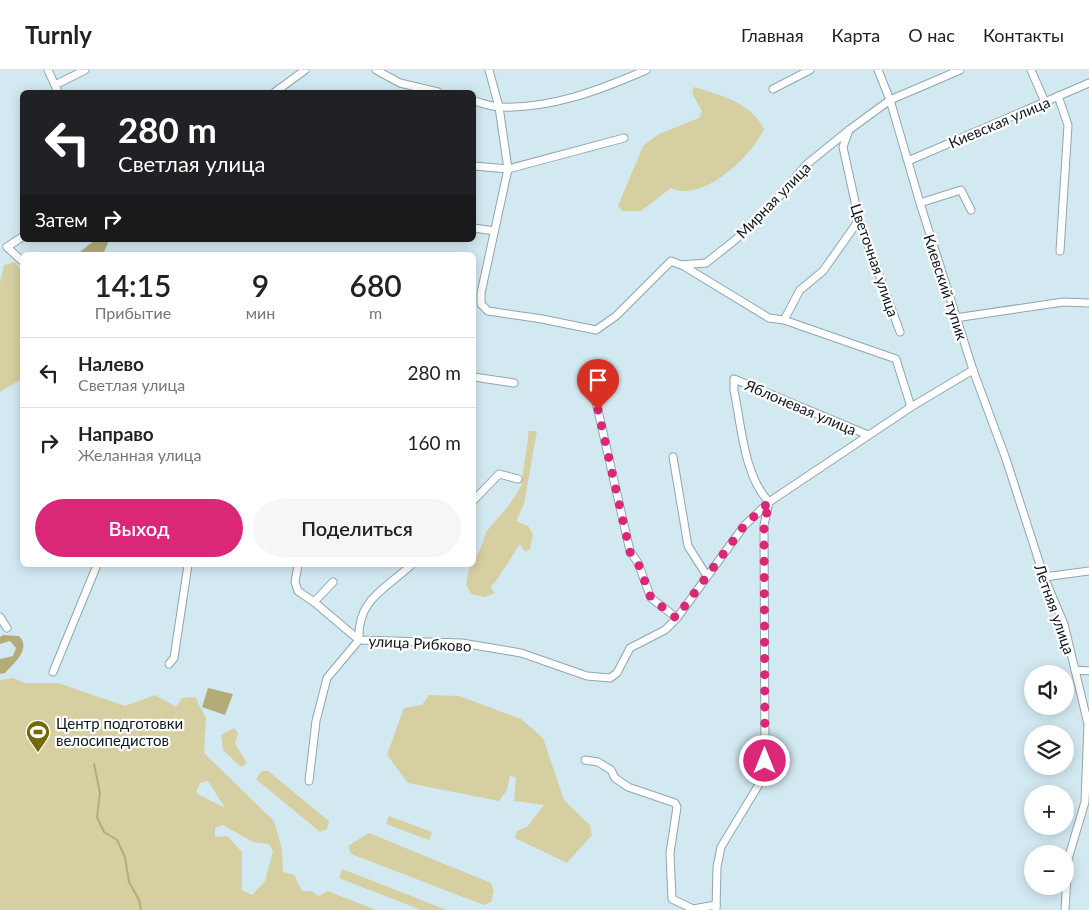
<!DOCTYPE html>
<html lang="ru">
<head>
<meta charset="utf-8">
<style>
	body { margin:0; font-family:Lato,sans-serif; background:#f6f6f6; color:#222; height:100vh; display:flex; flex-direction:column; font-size:19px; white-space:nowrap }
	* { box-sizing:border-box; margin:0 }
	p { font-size:16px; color:#767676 }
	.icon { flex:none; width:28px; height:28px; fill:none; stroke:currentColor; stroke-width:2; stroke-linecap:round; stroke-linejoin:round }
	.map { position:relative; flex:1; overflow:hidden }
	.details { position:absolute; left:20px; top:182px; width:456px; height:315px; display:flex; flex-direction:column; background:#fff; border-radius:8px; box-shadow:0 2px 12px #0003 }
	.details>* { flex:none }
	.hud { position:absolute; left:20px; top:20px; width:456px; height:152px; border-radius:8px; box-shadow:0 2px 12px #0003; background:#202124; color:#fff; overflow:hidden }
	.tools { position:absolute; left:1024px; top:595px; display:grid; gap:10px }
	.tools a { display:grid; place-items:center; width:50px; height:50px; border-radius:50%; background:#fff; box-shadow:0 2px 12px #0003; font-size:25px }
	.pin { position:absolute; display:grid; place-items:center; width:42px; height:42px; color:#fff; margin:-51px -21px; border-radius:50% 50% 50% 0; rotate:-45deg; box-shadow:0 0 5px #0007 }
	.pin .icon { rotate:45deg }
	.me { position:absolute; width:55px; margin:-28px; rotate:0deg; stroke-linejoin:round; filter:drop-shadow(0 0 4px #0008) }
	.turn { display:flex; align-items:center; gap:18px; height:105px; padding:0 15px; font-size:22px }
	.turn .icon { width:65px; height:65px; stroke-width:2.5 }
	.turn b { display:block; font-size:35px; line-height:42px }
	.then { display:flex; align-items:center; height:48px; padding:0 15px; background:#0003; gap:10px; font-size:19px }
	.eta { display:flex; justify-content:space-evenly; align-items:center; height:85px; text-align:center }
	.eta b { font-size:30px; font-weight:600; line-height:35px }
	.button { display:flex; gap:10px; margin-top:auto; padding:10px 15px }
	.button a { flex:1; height:58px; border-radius:30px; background:#db2777; color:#fff; font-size:20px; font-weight:600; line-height:58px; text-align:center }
	.button a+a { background:#f6f6f6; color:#222 }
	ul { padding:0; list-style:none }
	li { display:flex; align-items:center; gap:15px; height:70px; padding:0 15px; border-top:1px solid #e0e0e0 }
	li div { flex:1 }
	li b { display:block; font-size:19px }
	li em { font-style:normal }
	header { display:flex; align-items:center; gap:30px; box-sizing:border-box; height:70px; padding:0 25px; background:#fff; border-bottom:1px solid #e0e0e0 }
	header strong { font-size:24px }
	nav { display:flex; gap:28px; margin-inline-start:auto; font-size:18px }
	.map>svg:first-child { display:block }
	.green { fill:#d6cfa2; fill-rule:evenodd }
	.water { fill:#b4ac78 }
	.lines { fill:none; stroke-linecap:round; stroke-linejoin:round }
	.stream { stroke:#b4ac78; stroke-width:2 }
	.street-casing { stroke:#90a5ad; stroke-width:9 }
	.street { stroke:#fff; stroke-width:7 }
	.route { stroke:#db2777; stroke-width:9; stroke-dasharray:0 16.2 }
	.labels { text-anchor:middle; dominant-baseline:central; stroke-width:4.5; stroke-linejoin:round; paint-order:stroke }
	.street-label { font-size:15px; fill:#11191c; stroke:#fff }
	.poi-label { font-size:15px; fill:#11191c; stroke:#fff; text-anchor:start }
</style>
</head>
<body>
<header>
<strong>Turnly</strong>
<nav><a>Главная</a><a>Карта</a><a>О нас</a><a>Контакты</a></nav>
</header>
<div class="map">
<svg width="1089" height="840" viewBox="0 0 1089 840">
	<rect width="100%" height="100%" fill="#d3e9f2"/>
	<g class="green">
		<path d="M694,17C720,25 752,33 764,59C751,87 703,133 671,118L641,141H622L618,136L643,76L659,64L699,48L702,41L692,23Z"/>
		<path d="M15,192L22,202V305L20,310L0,322V212L4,195Z"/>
		<path d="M529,361H537L524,434L516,451L528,456L533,464L530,479L525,482L520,474L496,511L490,517L495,523L485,527L471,524L466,514L470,495H474V489L480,480L486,462L509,435L521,416Z"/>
		<path d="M13,608L25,613H58L125,636L155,625L176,637L182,628L195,627L206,648L204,683L274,751L282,779L283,802L294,805L302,821H312L318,826L328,821L376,840H0V610ZM208,711L225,738L196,723L200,713ZM223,755L253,772L269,774L273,781L265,811L252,825L242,820V782L227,766L215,767V758Z"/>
		<path d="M429,625L459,626L521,649L543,668L564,730L590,755L592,765L567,793L515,768L517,761L527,757L544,735L514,731L516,707L510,706L507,720L499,731L408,713L387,685L404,638L422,635Z"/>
		<path d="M234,658L238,663L235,673L247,693L241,697L223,680L221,665Z"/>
		<path d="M262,701H268L329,751L327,759L320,762L256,709Z"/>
		<path d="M389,746L432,762L429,770L386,754Z"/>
		<path d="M369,763L491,813L494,821L491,832L484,835L351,784L348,776Z"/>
		<path d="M342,799L447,840H421L339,808Z"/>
	</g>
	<g class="water">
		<path d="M95,170H109L103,185H76Z"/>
		<path d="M3,565L19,566C32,579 13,594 5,603L0,604V589L13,586L16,578L10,571L0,574V567Z"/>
		<path d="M208,618L233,624L225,645L202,637Z"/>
	</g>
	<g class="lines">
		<path class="stream" d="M94,694L100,723L97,747L104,762L117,770L125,787L129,812L139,830L141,840"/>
		<g class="street-casing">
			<g id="street">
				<path d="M48,0L58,22"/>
				<path d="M376,0L400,13L438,22"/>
				<path d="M489,0L499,37L508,99L481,223V234L488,241L542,249L596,260L616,246L671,191L681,195L706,193L735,170L771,136L807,94L849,60L890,30L960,0"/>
				<path d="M878,0L890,30L920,133L973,300L1006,389L1044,507L1064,554L1088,654L1085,732L1068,789L1065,840"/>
				<path d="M1031,0L1045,32"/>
				<path d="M55,15L85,0"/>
				<path d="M773,19L810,0"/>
				<path d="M275,22L305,0"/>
				<path d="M1058,26L1068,55L1060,181"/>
				<path d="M474,31C482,33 492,37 500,37C551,39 600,20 646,0"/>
				<path d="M849,60L843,77L859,150L900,262"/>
				<path d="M908,91L1089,13"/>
				<path d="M474,96L508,99L624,68"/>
				<path d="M920,133L961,120L971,140"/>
				<path d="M474,158L494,161"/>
				<path d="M7,177L22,191"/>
				<path d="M7,177L22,167"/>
				<path d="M682,195L769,248L784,250L896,289L911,337"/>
				<path d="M955,248L1063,232L1089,233"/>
				<path d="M784,250L800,220L823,201L859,150"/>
				<path d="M606,300L594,323L630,481L638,493L651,528L677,548"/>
				<path d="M474,307L514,313"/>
				<path d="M673,387L688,476L707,506"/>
				<path d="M474,430L499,404L518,409"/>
				<path d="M769,432C744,406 741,354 734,320V309L868,365"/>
				<path d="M298,495L295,512L298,521L314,532L359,570L462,573L521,583L587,606L610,608L617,603L630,578L665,560L677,548L744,456L769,432L911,337L973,300"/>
				<path d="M1044,507L1089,501"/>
				<path d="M314,532L333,512"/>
				<path d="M0,547L7,558"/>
				<path d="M169,594L174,588L188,495"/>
				<path d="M1075,600L1089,601"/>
				<path d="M53,602L97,495"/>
				<path d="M585,690L598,692L611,700L615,708L628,717L675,733L677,737L670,783L672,829L693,839L716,835"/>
				<path d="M309,711L316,651L327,608L359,570C357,529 385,520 411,495"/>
				<path d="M716,840L717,797L721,777L758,716L765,691L764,455L769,432"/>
			</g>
		</g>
		<use href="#street" class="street"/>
	</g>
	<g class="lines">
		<path class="route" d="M598,340L630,482L638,493L651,528L676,548L744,456L769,432L764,455L765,691"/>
	</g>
	<defs>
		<g id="stadium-pin" transform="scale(1.25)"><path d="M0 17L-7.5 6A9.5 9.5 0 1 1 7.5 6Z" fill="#766800" stroke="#fff"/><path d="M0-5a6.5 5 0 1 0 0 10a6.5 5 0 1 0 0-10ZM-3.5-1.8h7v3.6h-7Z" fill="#fff"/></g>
	</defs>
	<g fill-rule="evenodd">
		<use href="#stadium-pin" x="38" y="662"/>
	</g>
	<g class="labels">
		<g class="street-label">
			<text transform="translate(999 52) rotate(-23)">Киевская улица</text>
			<text transform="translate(773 130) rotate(-46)">Мирная улица</text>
			<text transform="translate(875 190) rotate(71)">Цветочная улица</text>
			<text transform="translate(946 217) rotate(72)">Киевский тупик</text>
			<text transform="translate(801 337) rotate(23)">Яблоневая улица</text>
			<text transform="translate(1055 539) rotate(71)">Летняя улица</text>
			<text transform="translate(420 573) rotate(3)">улица Рибково</text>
		</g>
		<g class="poi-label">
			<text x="56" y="653">Центр подготовки<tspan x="56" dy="17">велосипедистов</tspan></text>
		</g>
	</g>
</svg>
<div class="tools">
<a><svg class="icon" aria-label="sound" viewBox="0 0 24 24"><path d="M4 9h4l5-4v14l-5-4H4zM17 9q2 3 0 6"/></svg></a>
<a><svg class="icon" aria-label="layers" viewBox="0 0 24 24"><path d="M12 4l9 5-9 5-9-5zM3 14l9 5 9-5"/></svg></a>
<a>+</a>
<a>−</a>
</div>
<div class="pin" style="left:598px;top:340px;background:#d93025"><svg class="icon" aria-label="arrive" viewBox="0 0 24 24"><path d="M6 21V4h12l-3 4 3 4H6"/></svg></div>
<svg class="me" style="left:765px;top:691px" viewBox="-20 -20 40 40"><circle r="17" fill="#db2777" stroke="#fff" stroke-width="3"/><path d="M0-11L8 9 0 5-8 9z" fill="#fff"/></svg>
<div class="hud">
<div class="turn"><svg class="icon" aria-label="left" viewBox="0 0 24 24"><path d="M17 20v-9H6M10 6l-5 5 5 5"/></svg><div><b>280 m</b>Светлая улица</div></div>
<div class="then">Затем<svg class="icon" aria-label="right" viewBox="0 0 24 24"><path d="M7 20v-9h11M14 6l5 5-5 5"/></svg></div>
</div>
<section class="details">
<div class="eta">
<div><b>14:15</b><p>Прибытие</p></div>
<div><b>9</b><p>мин</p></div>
<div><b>680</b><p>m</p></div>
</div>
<ul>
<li><svg class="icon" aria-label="left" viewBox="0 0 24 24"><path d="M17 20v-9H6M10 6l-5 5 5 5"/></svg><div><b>Налево</b><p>Светлая улица</p></div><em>280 m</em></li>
<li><svg class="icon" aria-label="right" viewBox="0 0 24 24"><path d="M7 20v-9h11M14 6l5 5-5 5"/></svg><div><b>Направо</b><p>Желанная улица</p></div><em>160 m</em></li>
</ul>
<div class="button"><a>Выход</a><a>Поделиться</a></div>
</section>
</div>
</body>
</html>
